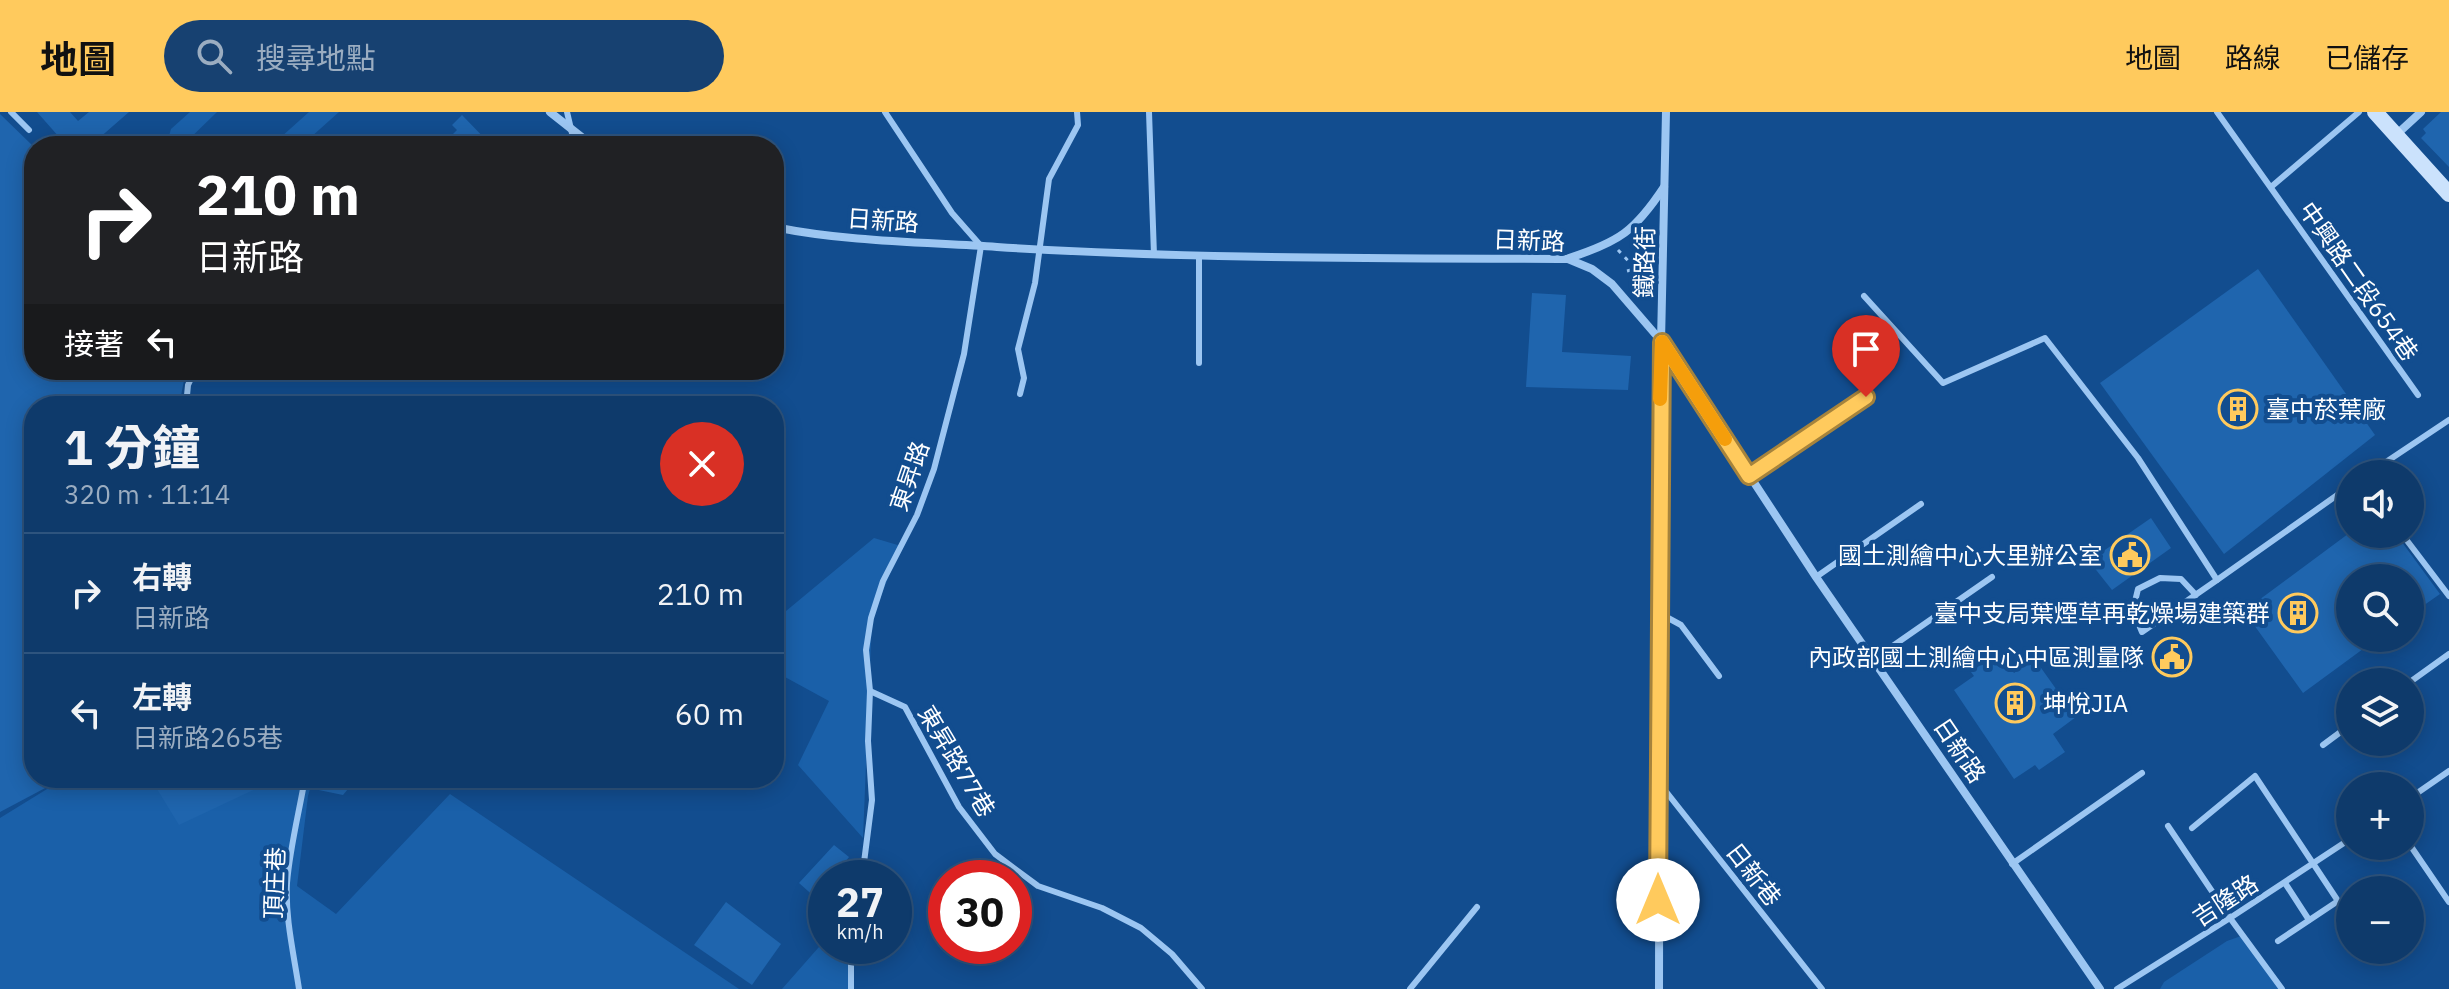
<!DOCTYPE html>
<html lang="zh-TW">
<head>
<meta charset="utf-8">
<style>
	body { margin:0; font-family:"IBM Plex Sans","Noto Sans TC",sans-serif; background:#174171; color:#f1f3f6; height:100vh; display:flex; flex-direction:column; font-size:30px; white-space:nowrap }
	* { box-sizing:border-box; margin:0 }
	p { font-size:26px; color:#9badc1 }
	.icon { flex:none; width:44px; height:44px; fill:none; stroke:currentColor; stroke-width:2; stroke-linecap:round; stroke-linejoin:round }
	.map { position:relative; flex:1; overflow:hidden }
	.sheet { position:absolute; left:24px; top:284px; width:760px; height:392px; display:flex; flex-direction:column; background:#0e3a6b; border-radius:32px; box-shadow:0 4px 20px #0003,0 0 0 2px #2e547e }
	.sheet>* { flex:none }
	.banner { position:absolute; left:24px; top:24px; width:760px; height:244px; border-radius:32px; box-shadow:0 4px 20px #0003,0 0 0 2px #2e547e; background:#202124; color:#fff; overflow:hidden }
	.fabs { position:absolute; left:2336px; top:348px; display:grid; gap:16px }
	.fabs a { display:grid; place-items:center; width:88px; height:88px; border-radius:50%; background:#0e3a6b; box-shadow:0 4px 20px #0003,0 0 0 2px #2e547e; font-size:40px }
	.speed { position:absolute; left:808px; top:748px; display:flex; gap:16px; font-size:40px; font-weight:700; text-align:center }
	.speed>* { display:grid; place-content:center; width:104px; height:104px; border-radius:50%; background:#0e3a6b; box-shadow:0 4px 20px #0003,0 0 0 2px #2e547e; line-height:1 }
	.speed small { font-size:20px; font-weight:400 }
	.speed .limit { border:12px solid #d22; background:#fff; color:#111 }
	.pin { position:absolute; display:grid; place-items:center; width:68px; height:68px; color:#fff; margin:-82px -34px; border-radius:50% 50% 50% 0; rotate:-45deg; box-shadow:0 0 8px #0007 }
	.pin .icon { rotate:45deg }
	.me { position:absolute; width:88px; margin:-44px; rotate:0deg; stroke-linejoin:round; filter:drop-shadow(0 0 6px #0008) }
	.turn { display:flex; align-items:center; gap:28px; height:168px; padding:0 40px; font-size:36px }
	.turn .icon { width:104px; height:104px; stroke-width:2.5 }
	.turn b { display:block; font-size:56px; line-height:68px }
	.then { display:flex; align-items:center; height:76px; padding:0 40px; background:#0003; gap:16px; font-size:30px }
	.round { display:grid; place-items:center; flex:none; width:84px; height:84px; border-radius:42px; background:#174171 }
	.summary { display:flex; align-items:center; justify-content:space-between; height:136px; padding:0 40px }
	h1 { font-size:48px; font-weight:700; line-height:60px }
	ul { padding:0; list-style:none }
	li { display:flex; align-items:center; gap:24px; height:120px; padding:0 40px; border-top:2px solid #2e547e }
	li div { flex:1 }
	li b { display:block; font-size:30px }
	li em { font-style:normal }
	header { display:flex; align-items:center; gap:48px; box-sizing:border-box; height:112px; padding:0 40px; background:#ffca5d; color:#111 }
	header strong { font-size:38px }
	nav { display:flex; gap:44px; margin-inline-start:auto; font-size:28px }
	.search { width:560px; height:72px; background:#174171; display:flex; align-items:center; gap:20px; box-sizing:border-box; padding:0 28px; border-radius:44px; color:#9badc1; font-size:30px }
	.map>svg:first-child { display:block }
	.green { fill:#1a60a9 }
	.building { fill:#1f65ae }
	.lines { fill:none; stroke-linecap:round; stroke-linejoin:round }
	.path { stroke:#9cc6f2; stroke-width:3; stroke-dasharray:4 6; stroke-linecap:butt }
	.lane { stroke:#9cc6f2; stroke-width:6 }
	.street { stroke:#9cc6f2; stroke-width:8 }
	.secondary { stroke:#cbe2fc; stroke-width:16 }
	.route-casing { stroke:#a6833c; stroke-width:20 }
	.route { stroke:#ffca5d; stroke-width:14 }
	.slow { stroke:#f59e0b; stroke-width:14 }
	.labels { text-anchor:middle; dominant-baseline:central; stroke-width:8; stroke-linejoin:round; paint-order:stroke }
	.street-label { font-size:24px; fill:#fff; stroke:#124d8f }
	.poi-label { font-size:24px; fill:#fff; stroke:#124d8f; text-anchor:end }
</style>
</head>
<body>
<header>
<strong>地圖</strong>
<div class="search"><svg class="icon" aria-label="search" viewBox="0 0 24 24"><circle cx="10" cy="10" r="6"/><path d="M15 15l6 6"/></svg>搜尋地點</div>
<nav><a>地圖</a><a>路線</a><a>已儲存</a></nav>
</header>
<div class="map">
<svg width="2449" height="877" viewBox="0 0 2449 877">
	<rect width="100%" height="100%" fill="#124d8f"/>
	<g class="green">
		<path d="M190,0H217L182,34H166L171,17Z"/>
		<path d="M309,0H339L301,34H271Z"/>
		<path d="M874,426L901,434L872,506L863,726L798,653L829,589L774,559V509Z"/>
		<path d="M65,666H313L308,684L297,774L336,802L450,682L739,877H0V706Z"/>
		<path d="M2244,823L2281,877H2160L2164,870L2227,829Z"/>
		<path d="M826,827V834H850L848,877H782Z"/>
	</g>
	<g class="building">
		<path d="M37,0H70L78,9L89,0H129L90,34H67Z"/>
		<path d="M2441,0H2449V55L2421,26L2426,21L2423,17Z"/>
		<path d="M0,2L34,35V258H186L179,294H34V666H64L0,700Z"/>
		<path d="M462,3L492,34H441L457,18L452,13Z"/>
		<path d="M2258,157L2375,323L2224,442L2100,271Z"/>
		<path d="M1532,181L1566,183L1562,240L1631,244L1628,278L1526,275Z"/>
		<path d="M2151,406L2171,436L2112,478L2089,449Z"/>
		<path d="M2348,422H2396L2440,482L2410,503V466H2350V526H2378L2303,581L2244,499Z"/>
		<path d="M1998,540L2014,561L2034,546L2076,605L2053,622L2065,640L2039,658L2035,653L2014,667L1954,578L1974,564L1971,560Z"/>
		<path d="M154,666H279L179,713L157,677L158,673Z"/>
		<path d="M311,666H357L343,683L309,676Z"/>
		<path d="M834,733L849,745L833,766H826V775L817,787L799,771Z"/>
		<path d="M726,790L781,832L752,873L694,833Z"/>
	</g>
	<g class="lines">
		<g class="path">
			<path d="M1618,138L1636,157"/>
			<path d="M1627,159L1644,155"/>
		</g>
		<g class="lane">
			<path d="M11,0L29,18"/>
			<path d="M567,0L575,34"/>
			<path d="M1149,0L1154,143"/>
			<path d="M2217,0L2418,283"/>
			<path d="M2271,75L2359,0"/>
			<path d="M1864,184L1943,271L2045,226L2138,346L2217,468"/>
			<path d="M1199,251V145"/>
			<path d="M1020,282L1024,266L1018,237L1035,171L1049,67L1078,13L1077,0"/>
			<path d="M186,294L188,273L195,258"/>
			<path d="M2368,362L2449,308"/>
			<path d="M1749,364L1866,285"/>
			<path d="M2402,422L2449,484"/>
			<path d="M1816,465L1921,392"/>
			<path d="M2196,483L2181,467L2160,466L2138,477L2133,498L2142,520L2217,468L2350,374"/>
			<path d="M1659,501L1681,513L1719,564"/>
			<path d="M1874,547L1992,465"/>
			<path d="M2410,570L2449,542"/>
			<path d="M870,579L905,595L959,695L995,742L1038,774L1102,796L1141,816L1172,842L1202,877"/>
			<path d="M2323,633L2350,613"/>
			<path d="M146,666L152,674"/>
			<path d="M1660,672L1822,877"/>
			<path d="M2410,686L2449,659"/>
			<path d="M2168,714L2230,806L2282,877"/>
			<path d="M2192,716L2255,664L2338,789L2278,829"/>
			<path d="M2410,733L2449,790"/>
			<path d="M2012,752L2142,661"/>
			<path d="M862,766L872,688L868,629L870,579L866,538L871,506L883,469L917,403L934,357L964,242L981,134L952,101L885,0"/>
			<path d="M2285,771L2309,808"/>
			<path d="M299,877C294,843 285,806 287,771C290,735 299,701 305,666"/>
			<path d="M851,877V834"/>
			<path d="M1410,877L1477,795"/>
			<path d="M2117,877L2230,806L2350,727"/>
		</g>
		<g class="street">
			<path d="M550,0L593,34"/>
			<path d="M2396,23L2421,0"/>
			<path d="M774,115C848,130 923,130 997,135C1188,147 1377,146 1568,147L1592,157L1612,172L1662,230L1816,465L2100,877"/>
			<path d="M1569,146C1619,130 1635,119 1664,75"/>
			<path d="M1659,877L1660,276L1666,0"/>
		</g>
		<path class="secondary" d="M2375,0L2449,82"/>
	</g>
	<g class="lines">
		<g class="route-casing">
			<path id="route" d="M1658,788L1662,230L1749,364L1866,285"/>
		</g>
		<use href="#route" class="route"/>
		<path class="slow" d="M1660,287L1662,230L1725,327"/>
	</g>
	<defs>
		<g id="building-ring" transform="scale(2)"><circle r="9.5" fill="#124d8f" stroke="#ffca5d" stroke-width="1.5"/><path d="M-4-6H4V6H1V3H-1V6H-4ZM-2.5-4.3h1.7v1.8h-1.7ZM.8-4.3h1.7v1.8H.8ZM-2.5-1h1.7V.8h-1.7ZM.8-1h1.7V.8H.8Z" fill="#ffca5d"/></g>
		<g id="civic-ring" transform="scale(2)"><circle r="9.5" fill="#124d8f" stroke="#ffca5d" stroke-width="1.5"/><path d="M-.6-6.5H3V-4.5H.6V-3L4-1V1h2V6H-6V1h2V-1L-.6-3ZM-1.2 2.5V6h2.4V2.5Z" fill="#ffca5d"/></g>
	</defs>
	<g fill-rule="evenodd">
		<use href="#building-ring" x="2238" y="297"/>
		<use href="#civic-ring" x="2130" y="443"/>
		<use href="#building-ring" x="2298" y="501"/>
		<use href="#civic-ring" x="2172" y="545"/>
		<use href="#building-ring" x="2015" y="591"/>
	</g>
	<g class="labels">
		<g class="street-label">
			<text transform="translate(883 108) rotate(4)">日新路</text>
			<text transform="translate(1529 128) rotate(2)">日新路</text>
			<text transform="translate(1644 150) rotate(-89)">鐵路街</text>
			<text transform="translate(2359 169) rotate(55)">中興路二段654巷</text>
			<text transform="translate(909 364) rotate(-71)">東昇路</text>
			<text transform="translate(1960 638) rotate(56)">日新路</text>
			<text transform="translate(957 649) rotate(59)">東昇路77巷</text>
			<text transform="translate(1754 762) rotate(52)">日新巷</text>
			<text transform="translate(274 771) rotate(-88)">頂庄巷</text>
			<text transform="translate(2225 788) rotate(-33)">吉隆路</text>
		</g>
		<g class="poi-label">
			<text x="2266" y="297" text-anchor="start">臺中菸葉廠</text>
			<text x="2102" y="443">國土測繪中心大里辦公室</text>
			<text x="2270" y="501">臺中支局葉煙草再乾燥場建築群</text>
			<text x="2144" y="545">內政部國土測繪中心中區測量隊</text>
			<text x="2043" y="591" text-anchor="start">坤悅JIA</text>
		</g>
	</g>
</svg>
<div class="fabs">
<a><svg class="icon" aria-label="sound" viewBox="0 0 24 24"><path d="M4 9h4l5-4v14l-5-4H4zM17 9q2 3 0 6"/></svg></a>
<a><svg class="icon" aria-label="search" viewBox="0 0 24 24"><circle cx="10" cy="10" r="6"/><path d="M15 15l6 6"/></svg></a>
<a><svg class="icon" aria-label="layers" viewBox="0 0 24 24"><path d="M12 4l9 5-9 5-9-5zM3 14l9 5 9-5"/></svg></a>
<a>+</a>
<a>−</a>
</div>
<div class="speed"><div>27<small>km/h</small></div><div class="limit">30</div></div>
<div class="pin" style="left:1866px;top:285px;background:#d93025"><svg class="icon" aria-label="arrive" viewBox="0 0 24 24"><path d="M6 21V4h12l-3 4 3 4H6"/></svg></div>
<svg class="me" style="left:1658px;top:788px" viewBox="-20 -20 40 40"><circle r="19" fill="#fff"/><path d="M0-13L10 11 0 6-10 11z" fill="#ffca5d"/></svg>
<div class="banner">
<div class="turn"><svg class="icon" aria-label="right" viewBox="0 0 24 24"><path d="M7 20v-9h11M14 6l5 5-5 5"/></svg><div><b>210 m</b>日新路</div></div>
<div class="then">接著<svg class="icon" aria-label="left" viewBox="0 0 24 24"><path d="M17 20v-9H6M10 6l-5 5 5 5"/></svg></div>
</div>
<section class="sheet">
<div class="summary"><div><h1>1 分鐘</h1><p>320 m · 11:14</p></div><a class="round" style="background:#d93025;color:#fff"><svg class="icon" aria-label="close" viewBox="0 0 24 24"><path d="M6 6l12 12M18 6L6 18"/></svg></a></div>
<ul>
<li><svg class="icon" aria-label="right" viewBox="0 0 24 24"><path d="M7 20v-9h11M14 6l5 5-5 5"/></svg><div><b>右轉</b><p>日新路</p></div><em>210 m</em></li>
<li><svg class="icon" aria-label="left" viewBox="0 0 24 24"><path d="M17 20v-9H6M10 6l-5 5 5 5"/></svg><div><b>左轉</b><p>日新路265巷</p></div><em>60 m</em></li>
</ul>
</section>
</div>
</body>
</html>
